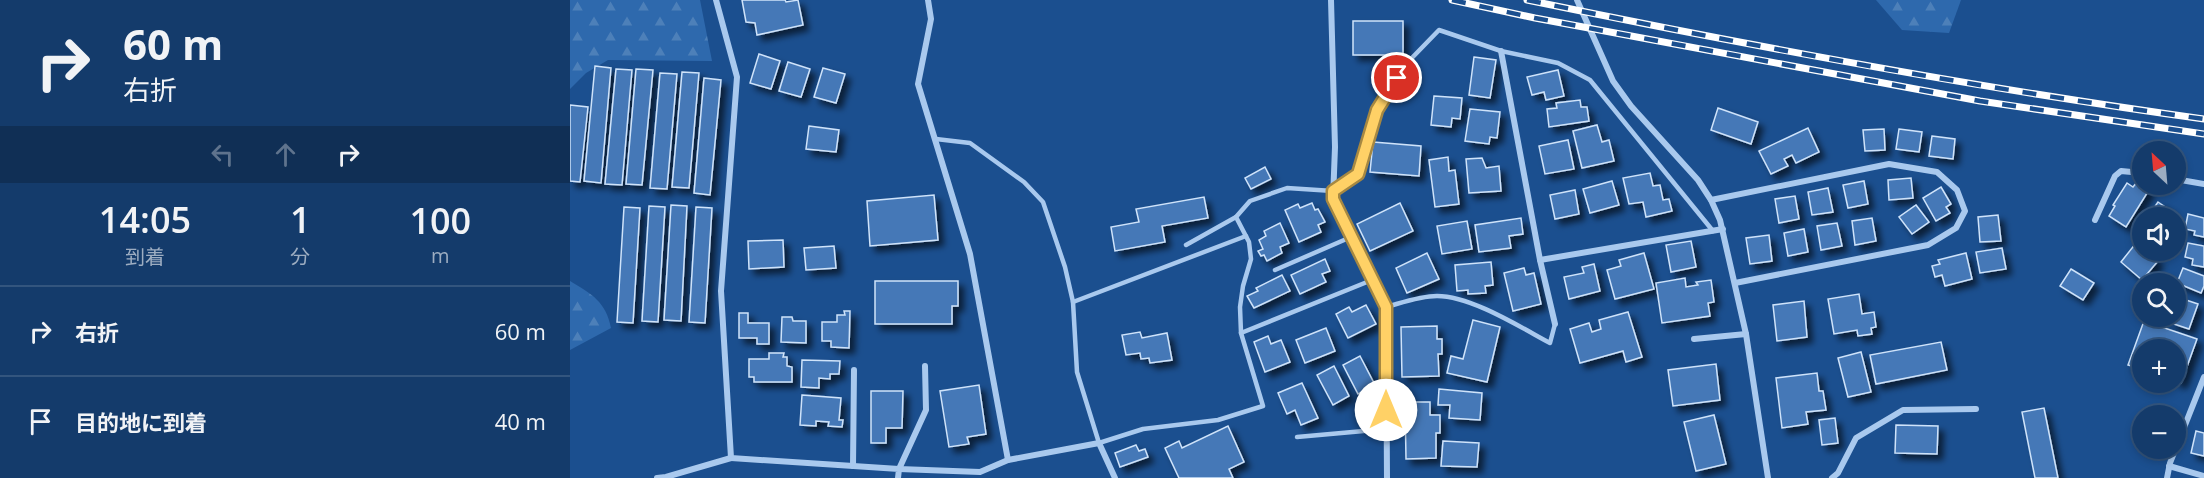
<!DOCTYPE html>
<html lang="ja">
<head>
<meta charset="utf-8">
<style>
	body { margin:0; font-family:"Open Sans","Noto Sans JP",sans-serif; background:#1d4271; color:#f1f3f6; height:100vh; display:flex; flex-direction:column; font-size:22px; white-space:nowrap }
	* { box-sizing:border-box; margin:0 }
	p { font-size:20px; color:#9dadc1 }
	.icon { flex:none; width:33px; height:33px; fill:none; stroke:currentColor; stroke-width:2; stroke-linecap:round; stroke-linejoin:round }
	.map { position:relative; flex:1; overflow:hidden }
	.panel { display:flex; flex-direction:column; background:#143b6b; width:570px }
	.panel>* { flex:none }
	.hud { background:#143b6b; color:#f1f3f6; overflow:hidden }
	.needle { width:39px; rotate:334deg }
	.buttons { position:absolute; left:1562px; top:141px; display:grid; gap:12px }
	.buttons a { display:grid; place-items:center; width:54px; height:54px; border-radius:50%; background:#143b6b; box-shadow:0 3px 9px #0003,0 0 0 2px #33557e; font-size:30px }
	.pin { position:absolute; display:grid; place-items:center; width:51px; height:51px; color:#fff; margin:-26px; border:3px solid #fff; border-radius:50%; box-shadow:0 2px 6px #0007 }
	.me { position:absolute; width:66px; margin:-33px; rotate:0deg; stroke-linejoin:round; filter:drop-shadow(0 0 4px #0008) }
	.turn { display:flex; align-items:center; gap:21px; height:126px; padding:0 24px; font-size:27px }
	.turn .icon { width:78px; height:78px; stroke-width:2.5 }
	.turn b { display:block; font-size:42px; line-height:51px }
	.lanes { display:flex; align-items:center; height:57px; padding:0 24px; background:#0003; justify-content:center; gap:30px; direction:ltr }
	.lanes .off { opacity:.35 }
	.eta { display:flex; justify-content:space-evenly; align-items:center; height:102px; text-align:center }
	.eta b { font-size:36px; font-weight:600; line-height:42px }
	ul { padding:0; list-style:none }
	li { display:flex; align-items:center; gap:18px; height:90px; padding:0 24px; border-top:2px solid #33557e }
	li div { flex:1 }
	li b { display:block; font-size:22px }
	li em { font-style:normal }
	main { display:flex; flex:1; min-height:0 }
	.map>svg:first-child { display:block }
	.forest { fill:url(#forest-firs) }
	.building { fill:#4478b7; stroke:#cfe3fa; stroke-width:1.5; filter:url(#shadow) }
	.lines { fill:none; stroke-linecap:round; stroke-linejoin:round }
	.service { stroke:#a9c9ee; stroke-width:4.5 }
	.minor { stroke:#a9c9ee; stroke-width:6 }
	.rail-casing { stroke:#fff; stroke-width:7 }
	.rail { stroke:#1b4f8f; stroke-width:4.5; stroke-dasharray:14; stroke-linecap:butt }
	.route-casing { stroke:#a68842; stroke-width:15 }
	.route { stroke:#ffd166; stroke-width:10 }
</style>
</head>
<body>
<main>
<section class="panel">
<div class="hud">
<div class="turn"><svg class="icon" aria-label="right" viewBox="0 0 24 24"><path d="M7 20v-9h11M14 6l5 5-5 5"/></svg><div><b>60 m</b>右折</div></div>
<div class="lanes"><svg class="icon off" aria-label="left" viewBox="0 0 24 24"><path d="M17 20v-9H6M10 6l-5 5 5 5"/></svg><svg class="icon off" aria-label="ahead" viewBox="0 0 24 24"><path d="M12 20V5M6 11l6-6 6 6"/></svg><svg class="icon" aria-label="right" viewBox="0 0 24 24"><path d="M7 20v-9h11M14 6l5 5-5 5"/></svg></div>
</div>
<div class="eta">
<div><b>14:05</b><p>到着</p></div>
<div><b>1</b><p>分</p></div>
<div><b>100</b><p>m</p></div>
</div>
<ul>
<li><svg class="icon" aria-label="right" viewBox="0 0 24 24"><path d="M7 20v-9h11M14 6l5 5-5 5"/></svg><div><b>右折</b></div><em>60 m</em></li>
<li><svg class="icon" aria-label="arrive" viewBox="0 0 24 24"><path d="M6 21V4h12l-3 4 3 4H6"/></svg><div><b>目的地に到着</b></div><em>40 m</em></li>
</ul>
</section>
<div class="map">
<svg width="1634" height="478" viewBox="0 0 1634 478">
	<defs>
		<pattern id="forest-firs" width="22" height="20" patternUnits="userSpaceOnUse" patternTransform="scale(1.5)"><rect width="22" height="20" fill="#2e69ad"/><path d="M5 1l3.5 6h-7zM16 11l3.5 6h-7z" fill="#4d80b9"/></pattern>
		<filter id="shadow"><feDropShadow dx="5.5" dy="5.5" stdDeviation="3" flood-color="#0009"/></filter>
	</defs>
	<rect width="100%" height="100%" fill="#1b4f8f"/>
	<g class="forest">
		<path d="M0,0H130L142,61L38,60L16,73L0,89Z"/>
		<path d="M1306,0H1391L1379,33L1332,30Z"/>
		<path d="M0,281C22,294 36,302 41,328L0,350Z"/>
	</g>
	<g class="building">
		<path d="M172,0H215L216,2L228,0L233,25L187,35L185,23L176,22Z"/>
		<rect x="783" y="21" width="50" height="34"/>
		<path d="M189,54L210,61L201,89L180,83Z"/>
		<path d="M904,57L926,60L920,98L899,95Z"/>
		<path d="M218,62L240,69L231,97L209,91Z"/>
		<path d="M25,66L41,68L31,183L14,181Z"/>
		<path d="M253,68L275,74L266,103L244,97Z"/>
		<path d="M46,69L62,70L52,185L35,184Z"/>
		<path d="M66,69L83,70L72,185L56,184Z"/>
		<path d="M988,70L994,96L976,100L974,92L962,95L957,77Z"/>
		<path d="M112,72L129,73L119,188L102,187Z"/>
		<path d="M90,73L107,74L97,189L80,188Z"/>
		<path d="M134,78L151,80L140,195L124,193Z"/>
		<path d="M864,96L892,98L890,119L882,118L881,127L861,125Z"/>
		<path d="M1010,100L1011,107H1017L1019,121L979,127L977,109L987,108L986,103Z"/>
		<path d="M0,105L18,107L10,182L0,181Z"/>
		<path d="M1148,108L1188,122L1181,144L1141,130Z"/>
		<path d="M900,109L930,112L927,138L920,137L919,144L895,141Z"/>
		<path d="M1027,125L1032,142L1039,140L1044,161L1012,168L1003,131Z"/>
		<path d="M239,126L269,130L266,152L236,149Z"/>
		<path d="M1238,128L1249,152L1226,163L1222,155L1214,159L1218,166L1201,174L1189,151Z"/>
		<path d="M1314,129L1315,150L1295,151L1293,130Z"/>
		<path d="M1329,129L1352,132L1349,152L1326,149Z"/>
		<path d="M1362,136L1385,139L1383,159L1359,156Z"/>
		<path d="M998,140L1004,169L975,174L969,146Z"/>
		<path d="M803,142L851,146L849,176L800,172Z"/>
		<path d="M878,157L879,171L885,170L889,204L865,207L859,160Z"/>
		<path d="M912,158L916,168L929,166L931,191L899,193L896,159Z"/>
		<path d="M695,167L701,179L681,189L675,178Z"/>
		<path d="M1080,173L1083,186L1090,185L1093,200L1099,199L1102,211L1076,217L1073,202L1059,204L1053,178Z"/>
		<path d="M1341,178L1343,198L1319,200L1318,180Z"/>
		<path d="M1042,181L1049,205L1020,213L1013,189Z"/>
		<path d="M1294,181L1298,204L1278,208L1273,185Z"/>
		<path d="M1567,182L1579,190L1556,227L1539,216L1545,206L1543,205L1557,183L1563,187Z"/>
		<path d="M1371,187L1381,204L1376,207L1380,213L1366,221L1353,198Z"/>
		<path d="M1258,188L1263,212L1242,215L1238,192Z"/>
		<path d="M1005,190L1009,214L985,219L980,195Z"/>
		<path d="M364,195L368,240L300,246L297,201Z"/>
		<path d="M1225,196L1229,219L1209,223L1205,199Z"/>
		<path d="M634,197L638,218L592,226L595,242L545,251L541,227L569,222L566,209Z"/>
		<path d="M1588,202L1601,211L1596,218H1577Z"/>
		<path d="M742,203L745,210L748,209L755,222L748,225L751,232L729,242L715,210L728,204L730,208Z"/>
		<path d="M830,203L843,231L800,251L787,224Z"/>
		<path d="M101,205L117,206L111,321L94,320Z"/>
		<path d="M1346,205L1359,222L1342,234L1329,217Z"/>
		<path d="M79,206L95,207L88,322L72,321Z"/>
		<path d="M54,207L70,208L63,323L47,322Z"/>
		<path d="M126,207L142,208L135,323L119,322Z"/>
		<path d="M1618,214L1634,218V237L1624,235L1625,231L1615,229Z"/>
		<path d="M1428,215L1431,241L1410,242L1408,217Z"/>
		<path d="M951,218L953,234L939,236L941,248L909,252L905,225Z"/>
		<path d="M1302,218L1306,241L1285,245L1282,221Z"/>
		<path d="M897,221L902,249L872,254L867,226Z"/>
		<path d="M710,223L719,243L710,247L712,253L697,261L694,255L691,256L688,251L693,249L689,240L696,236L694,231Z"/>
		<path d="M1267,223L1272,246L1251,250L1247,226Z"/>
		<path d="M1234,229L1238,252L1218,256L1214,233Z"/>
		<path d="M1199,235L1202,261L1180,264L1176,238Z"/>
		<path d="M213,240L214,267L179,269L178,241Z"/>
		<path d="M1121,241L1126,267L1101,272L1096,245Z"/>
		<path d="M1566,243L1572,248V250H1575L1588,261L1572,280L1551,262Z"/>
		<path d="M1618,243L1634,246V267L1622,265L1623,259L1615,257Z"/>
		<path d="M264,246L266,268L236,270L234,248Z"/>
		<path d="M1432,248L1436,269L1410,273L1406,252Z"/>
		<path d="M857,253L869,279L837,293L826,268Z"/>
		<path d="M1074,253L1084,289L1045,299L1037,270L1051,266L1049,260Z"/>
		<path d="M1396,253L1402,279L1375,286L1372,275L1365,277L1362,266L1370,264L1368,260Z"/>
		<path d="M755,259L760,271L752,274L756,282L730,294L721,275Z"/>
		<path d="M921,262L923,285L915,286L916,293L898,294V290L887,291L885,265Z"/>
		<path d="M1024,264L1030,291L999,299L994,277L1014,273L1012,267Z"/>
		<path d="M954,268L956,275L964,273L971,304L943,311L934,273Z"/>
		<path d="M1613,268L1634,276V286L1631,293L1607,283Z"/>
		<path d="M1501,269L1524,283L1513,300L1490,286Z"/>
		<path d="M712,275L720,291L684,308L677,296L688,291L686,288Z"/>
		<path d="M1115,278L1116,287L1128,285L1126,282L1141,280L1144,302L1138,303L1140,316L1092,323L1086,283Z"/>
		<path d="M305,281H388V306H382V324H305Z"/>
		<path d="M1289,294L1292,314L1304,312L1306,327L1301,328L1302,334L1288,336L1287,330L1264,334L1258,299Z"/>
		<path d="M1610,298L1628,304L1619,329L1601,323L1605,316Z"/>
		<path d="M1234,301L1237,337L1207,341L1203,305Z"/>
		<path d="M796,305L806,324L778,338L766,314L779,307L782,312Z"/>
		<path d="M274,311H280L279,348L261,347V341H252V322H267V315H275Z"/>
		<path d="M1058,312L1072,357L1056,362L1053,351L1010,363L1000,329L1019,323L1022,332L1031,329L1029,320Z"/>
		<path d="M169,313H178V323H199V344H187V338H169Z"/>
		<path d="M212,317H222L223,321H236V343L211,342Z"/>
		<path d="M903,320L930,327L917,382L877,373L881,356L893,359Z"/>
		<path d="M1574,321L1627,339L1611,383L1605,381V350H1572V369L1558,365Z"/>
		<path d="M867,326V339H872V354H868L869,376L832,377L831,327Z"/>
		<path d="M756,328L765,351L735,363L726,340Z"/>
		<path d="M570,332L572,338L597,333L602,360L580,363L579,358L571,359L570,353L556,355L552,335Z"/>
		<path d="M698,336L701,344L711,340L720,362L695,372L684,342Z"/>
		<path d="M1371,342L1377,370L1306,384L1300,355Z"/>
		<path d="M1291,352L1301,392L1278,397L1268,358Z"/>
		<path d="M199,353H214L213,357H217V366L222,367V382H184V377H179V359H199Z"/>
		<path d="M790,356L805,385L788,394L773,365Z"/>
		<path d="M232,360L270,361L269,374H260V379L249,378V388L231,387Z"/>
		<path d="M1146,364L1150,400L1103,406L1098,370Z"/>
		<path d="M764,366L779,396L763,405L747,375Z"/>
		<path d="M1247,373L1249,391H1253L1256,410L1236,412L1238,424L1212,428L1206,378Z"/>
		<path d="M732,383L748,418L731,425L725,410L717,414L708,393Z"/>
		<path d="M409,385L416,434L397,437L399,444L379,447L370,391Z"/>
		<path d="M869,389L912,393L910,420L879,418L880,405H868Z"/>
		<path d="M301,391H333L332,428H316V443H301Z"/>
		<path d="M232,395L271,398L269,420H273L272,427L258,426L259,422L246,421V426L230,425Z"/>
		<path d="M841,399V402H860V415H870V433H866V458L836,459L835,400Z"/>
		<path d="M1474,408L1488,478H1465L1452,412Z"/>
		<path d="M1144,415L1156,464L1126,471L1114,422Z"/>
		<path d="M1265,418L1268,443L1252,445L1249,420Z"/>
		<path d="M1326,425L1368,426L1367,454L1325,453Z"/>
		<path d="M658,426L674,462L659,469L663,478H609L595,448L609,441L612,448Z"/>
		<path d="M1626,431L1634,433V456L1621,453Z"/>
		<path d="M873,441L909,443L907,467L871,466Z"/>
		<path d="M566,445L569,451L575,449L578,457L550,467L545,453Z"/>
	</g>
	<g class="lines">
		<g class="service">
			<path d="M366,139L400,143L454,182L473,202L495,267L503,302L507,372L529,443L573,429L648,420L693,406L671,333"/>
			<path d="M666,217L679,242L681,259L673,286L670,307L671,333L802,280"/>
			<path d="M616,245L666,217L680,201L717,188L763,191L788,175L807,110L837,63L869,30L931,51L988,63L1020,80L1143,231"/>
			<path d="M705,270L781,237"/>
			<path d="M503,302L676,236"/>
			<path d="M816,307C831,303 850,296 867,296C901,296 950,327 980,343L985,324"/>
			<path d="M727,437L816,429"/>
		</g>
		<g class="minor">
			<path d="M146,0L167,77L151,291L161,458L329,469L328,478"/>
			<path d="M358,0L361,19L348,84L400,254L438,460"/>
			<path d="M761,0L765,147L763,199L816,307L817,478"/>
			<path d="M1007,0L1043,81L1061,106L1128,180L1141,200L1150,220L1176,334L1198,478"/>
			<path d="M931,51L970,260L985,324"/>
			<path d="M1605,179L1634,184"/>
			<path d="M1141,200L1319,164L1367,172L1387,190L1395,211L1386,228L1358,245L1165,283"/>
			<path d="M1525,220L1545,176L1551,171L1572,173"/>
			<path d="M970,260L1153,229"/>
			<path d="M1124,339L1176,334"/>
			<path d="M355,366L356,410L329,469L410,472L438,460L529,443L545,478"/>
			<path d="M283,466L284,370"/>
			<path d="M1599,466L1634,476"/>
			<path d="M87,478L96,477L161,458"/>
			<path d="M1262,478L1268,473L1286,438L1333,410L1406,409"/>
			<path d="M1597,478L1600,463L1634,377"/>
		</g>
		<g class="rail-casing">
			<g id="rail">
				<path d="M882,0L965,18L1410,101L1634,134"/>
				<path d="M957,0C1181,46 1407,88 1634,119"/>
			</g>
		</g>
		<use href="#rail" class="rail"/>
	</g>
	<g class="lines">
		<g class="route-casing">
			<path id="route" d="M816,410V307L763,199V191L788,174L807,110L827,78"/>
		</g>
		<use href="#route" class="route"/>
	</g>
</svg>
<div class="buttons">
<a><svg class="needle" viewBox="-14 -14 28 28"><path d="M0-13l5 13h-10z" fill="#e53935"/><path d="M0 13l5-13h-10z" fill="#9dadc1"/></svg></a>
<a><svg class="icon" aria-label="sound" viewBox="0 0 24 24"><path d="M4 9h4l5-4v14l-5-4H4zM17 9q2 3 0 6"/></svg></a>
<a><svg class="icon" aria-label="search" viewBox="0 0 24 24"><circle cx="10" cy="10" r="6"/><path d="M15 15l6 6"/></svg></a>
<a>+</a>
<a>−</a>
</div>
<div class="pin" style="left:827px;top:78px;background:#d93025"><svg class="icon" aria-label="arrive" viewBox="0 0 24 24"><path d="M6 21V4h12l-3 4 3 4H6"/></svg></div>
<svg class="me" style="left:816px;top:410px" viewBox="-20 -20 40 40"><circle r="19" fill="#fff"/><path d="M0-13L10 11 0 6-10 11z" fill="#ffd166"/></svg>
</div>
</main>
</body>
</html>
